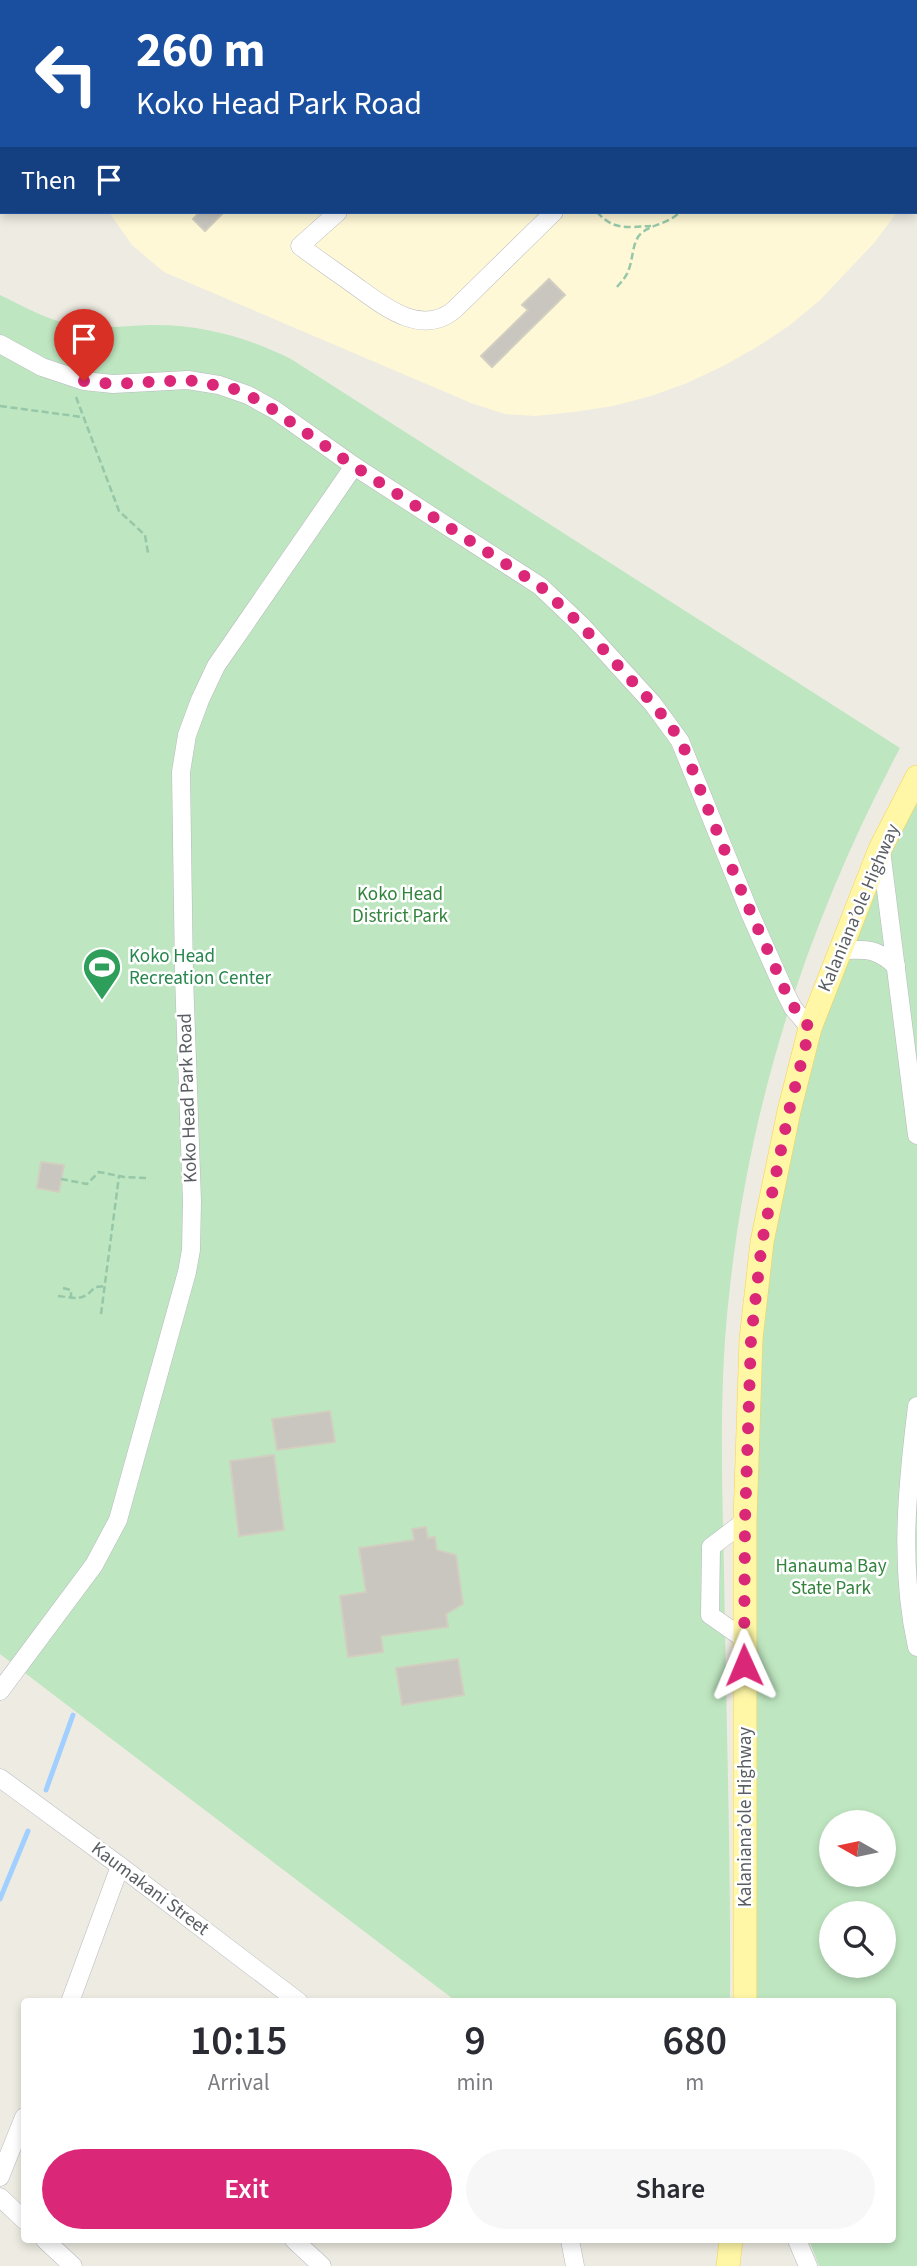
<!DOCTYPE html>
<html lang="en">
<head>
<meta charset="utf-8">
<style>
	body { margin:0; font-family:"Source Sans 3",sans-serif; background:#f7f7f7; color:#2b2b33; height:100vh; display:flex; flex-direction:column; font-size:26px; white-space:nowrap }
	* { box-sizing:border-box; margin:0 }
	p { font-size:23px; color:#7c7c81 }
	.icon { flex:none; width:38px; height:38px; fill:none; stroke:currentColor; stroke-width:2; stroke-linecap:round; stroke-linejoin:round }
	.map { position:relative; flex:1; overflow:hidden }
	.drawer { position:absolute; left:21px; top:1998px; width:875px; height:245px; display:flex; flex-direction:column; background:#fff; border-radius:7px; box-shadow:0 4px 10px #0003 }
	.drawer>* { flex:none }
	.guide { position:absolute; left:0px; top:0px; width:917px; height:214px; box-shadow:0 4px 10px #0003; background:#1a4fa0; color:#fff; overflow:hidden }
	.needle { width:46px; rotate:279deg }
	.controls { position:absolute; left:819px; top:1810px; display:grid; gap:14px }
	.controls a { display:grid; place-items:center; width:77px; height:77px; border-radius:50%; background:#fff; box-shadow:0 4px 10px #0003; font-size:35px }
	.pin { position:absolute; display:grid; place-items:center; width:60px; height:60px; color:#fff; margin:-72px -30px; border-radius:50% 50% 50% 0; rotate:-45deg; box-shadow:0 0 7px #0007 }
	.pin .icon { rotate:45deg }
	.me { position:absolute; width:77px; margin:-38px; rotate:359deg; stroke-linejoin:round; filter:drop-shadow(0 0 5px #0008) }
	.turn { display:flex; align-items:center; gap:24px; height:147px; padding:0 21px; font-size:32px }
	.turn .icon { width:91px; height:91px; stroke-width:2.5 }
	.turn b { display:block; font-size:49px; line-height:60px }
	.then { display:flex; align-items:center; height:66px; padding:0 21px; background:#0003; gap:14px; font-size:26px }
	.eta { display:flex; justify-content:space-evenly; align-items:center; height:119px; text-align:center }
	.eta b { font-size:42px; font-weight:600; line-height:49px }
	.action { display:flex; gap:14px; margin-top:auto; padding:14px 21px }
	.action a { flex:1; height:80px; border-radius:42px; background:#db2777; color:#fff; font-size:28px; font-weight:600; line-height:80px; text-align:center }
	.action a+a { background:#f7f7f7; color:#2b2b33 }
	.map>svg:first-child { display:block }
	.commercial { fill:#fef8d6 }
	.green { fill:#bee6c0; fill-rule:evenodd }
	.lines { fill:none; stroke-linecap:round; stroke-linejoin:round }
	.stream { stroke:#a1cfff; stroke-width:5 }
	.building { fill:#c8c6bf; stroke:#d2cec0; stroke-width:2 }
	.minor-casing { stroke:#b7babf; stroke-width:19 }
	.major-casing { stroke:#f4d254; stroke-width:24 }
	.path { stroke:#96c7a8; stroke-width:2.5; stroke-dasharray:7 3.5; stroke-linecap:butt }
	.minor { stroke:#fff; stroke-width:18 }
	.major { stroke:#fff7a6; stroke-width:23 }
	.route { stroke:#db2777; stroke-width:12; stroke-dasharray:0 21.6 }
	.labels { text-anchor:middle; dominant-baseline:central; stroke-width:5; stroke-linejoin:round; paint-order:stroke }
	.park-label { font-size:19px; fill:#32833c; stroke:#fff }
	.street-label { font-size:19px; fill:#5a5e63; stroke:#fff }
	.leisure-label { font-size:19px; fill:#27864d; stroke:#fff; text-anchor:start }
</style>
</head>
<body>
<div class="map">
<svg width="917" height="2266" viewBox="0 0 917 2266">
	<rect width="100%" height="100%" fill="#eeece2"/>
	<g class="commercial">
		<path d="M90,0H917V179L915,182V2H90Z"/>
		<path d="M109,212H897L874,243L820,300L790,325L757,347L723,366L687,383L651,396L613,406L574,412L535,416L505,414L471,403L164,272L132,245Z"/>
	</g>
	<g class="green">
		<path d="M0,295C23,306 45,319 70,324C97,330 123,326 150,325C201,324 246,337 291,359L900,748C806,926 748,1105 728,1305C719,1393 722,1482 724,1570C726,1714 731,1858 730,2002H457L0,1654Z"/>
		<path d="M917,777V2266H819L809,2240H892V2002H745L751,1339L789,1111ZM831,1822H884V1874H831ZM831,1913H884V1965H831Z"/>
	</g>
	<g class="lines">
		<g class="stream">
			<path d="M46,1790L73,1715"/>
			<path d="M0,1899L28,1831"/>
		</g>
	</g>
	<g class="building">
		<path d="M200,212H224L205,231L193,219Z"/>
		<path d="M549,279L565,295L492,367L481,356L528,310L522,305Z"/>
		<path d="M41,1162L64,1165L59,1192L37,1188Z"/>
		<path d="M330,1411L335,1442L277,1450L272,1419Z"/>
		<path d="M274,1455L284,1530L239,1536L230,1461Z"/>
		<path d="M426,1527L428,1538L435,1537L437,1550L456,1555L463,1604L446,1614L448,1627L381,1636L383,1652L348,1657L340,1596L366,1592L359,1548L414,1540L412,1529Z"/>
		<path d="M458,1659L464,1695L402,1705L396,1668Z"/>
	</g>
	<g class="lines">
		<g class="minor-casing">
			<g id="minor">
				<path d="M551,2L553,0"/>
				<path d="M338,212L300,246C317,259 335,271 353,284C381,304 420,338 454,310L554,212"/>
				<path d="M0,344L42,367L84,381L113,384L188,380L219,385L248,395L275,410L354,466L540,586L582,626L653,704L680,741L749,911L785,992L793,1008L810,1028"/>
				<path d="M881,850L917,1135"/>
				<path d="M840,950C867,950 875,947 896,966"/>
				<path d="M917,1406C907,1487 899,1567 917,1647"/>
				<path d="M744,1639L710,1615L711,1547L745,1521"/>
				<path d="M0,1691L94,1565L118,1520L187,1272L191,1250L192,1201L184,976L181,772L187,735L200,700L216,666L354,466"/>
				<path d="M0,1778L120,1866L299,2002"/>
				<path d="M70,2002L120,1866"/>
				<path d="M0,2177L24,2117"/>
				<path d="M0,2197L24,2220"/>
				<path d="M45,2240L73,2266"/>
				<path d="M294,2240L322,2266"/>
				<path d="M570,2240L575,2266"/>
				<path d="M797,2240L808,2266"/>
			</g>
		</g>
		<g class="major-casing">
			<g id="major">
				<path d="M745,2002V1521L751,1339L762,1242L789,1111L810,1028L880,849L917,777"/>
				<path d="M728,2266L731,2240"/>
			</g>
		</g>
		<g class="path">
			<path d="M597,212C614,231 627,227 651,226"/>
			<path d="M617,287C622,281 627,276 629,269C633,258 632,247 638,237C647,224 666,226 680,212"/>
			<path d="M76,397L119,511L145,535L148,553"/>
			<path d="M0,406L82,417"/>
			<path d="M61,1179L87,1184L99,1172L124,1177L147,1178"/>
			<path d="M63,1288L71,1290V1297"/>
			<path d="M58,1296C77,1298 82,1302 95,1287L105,1286"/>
			<path d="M101,1314L119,1176"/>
		</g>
		<use href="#minor" class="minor"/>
		<use href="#major" class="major"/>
	</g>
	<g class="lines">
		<path class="route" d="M84,381L113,384L188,380L234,389L262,402L354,466L540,586L582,626L653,704L671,726L684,748C711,817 738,886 769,953C781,980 789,1006 810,1028L789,1111L762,1242L751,1339L745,1521L744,1665"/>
	</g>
	<defs>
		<g id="stadium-pin" transform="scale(2.0125)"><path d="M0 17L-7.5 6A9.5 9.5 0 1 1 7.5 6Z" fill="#2e9e5b" stroke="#fff"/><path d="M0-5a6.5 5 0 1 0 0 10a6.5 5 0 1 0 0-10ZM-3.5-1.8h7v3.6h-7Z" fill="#fff"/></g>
	</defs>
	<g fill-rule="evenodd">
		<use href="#stadium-pin" x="102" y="967"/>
	</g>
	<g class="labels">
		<g class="park-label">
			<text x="400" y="894">Koko Head<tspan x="400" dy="22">District Park</tspan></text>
			<text x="831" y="1566">Hanauma Bay<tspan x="831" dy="22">State Park</tspan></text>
		</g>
		<g class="street-label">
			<text transform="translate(859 908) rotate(-67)">Kalaniana’ole Highway</text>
			<text transform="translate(188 1098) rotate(-92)">Koko Head Park Road</text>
			<text transform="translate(745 1817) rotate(-90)">Kalaniana’ole Highway</text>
			<text transform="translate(150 1889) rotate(37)">Kaumakani Street</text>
		</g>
		<g class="leisure-label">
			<text x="129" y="956">Koko Head<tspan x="129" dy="22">Recreation Center</tspan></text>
		</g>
	</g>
</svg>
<div class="controls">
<a><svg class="needle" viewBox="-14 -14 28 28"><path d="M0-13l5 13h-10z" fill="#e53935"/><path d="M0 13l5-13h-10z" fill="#7c7c81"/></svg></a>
<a><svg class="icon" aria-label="search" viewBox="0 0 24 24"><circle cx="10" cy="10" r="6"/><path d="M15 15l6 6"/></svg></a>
</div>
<div class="pin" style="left:84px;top:381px;background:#d93025"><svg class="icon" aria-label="arrive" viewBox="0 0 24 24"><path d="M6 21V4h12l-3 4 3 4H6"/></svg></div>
<svg class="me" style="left:744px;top:1665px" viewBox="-20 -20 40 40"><path d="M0-17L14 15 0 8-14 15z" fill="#db2777" stroke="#fff" stroke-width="4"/></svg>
<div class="guide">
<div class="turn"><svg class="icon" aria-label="left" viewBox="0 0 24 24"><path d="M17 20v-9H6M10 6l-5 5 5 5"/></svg><div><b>260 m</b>Koko Head Park Road</div></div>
<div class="then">Then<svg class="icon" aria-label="arrive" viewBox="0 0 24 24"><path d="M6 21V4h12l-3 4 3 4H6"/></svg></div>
</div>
<section class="drawer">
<div class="eta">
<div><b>10:15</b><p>Arrival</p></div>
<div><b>9</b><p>min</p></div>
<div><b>680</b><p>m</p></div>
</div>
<div class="action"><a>Exit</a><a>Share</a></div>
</section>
</div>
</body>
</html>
